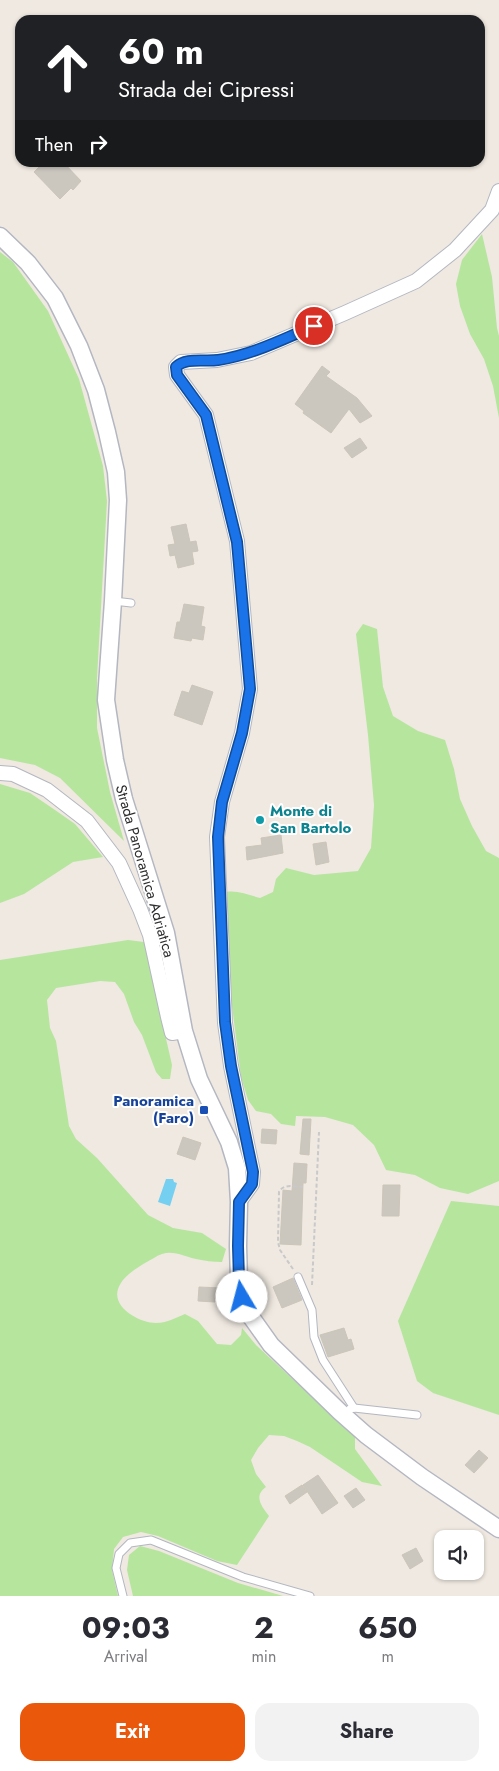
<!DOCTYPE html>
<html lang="en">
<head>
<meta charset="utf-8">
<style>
	body { margin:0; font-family:Jost,sans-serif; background:#f2f2f3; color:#2b2b33; height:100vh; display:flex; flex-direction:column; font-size:19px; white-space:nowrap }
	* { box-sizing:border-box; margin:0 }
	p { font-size:16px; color:#7c7c81 }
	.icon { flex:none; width:28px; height:28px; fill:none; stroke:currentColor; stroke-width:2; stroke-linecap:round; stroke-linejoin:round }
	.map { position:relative; height:1596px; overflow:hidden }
	.panel { display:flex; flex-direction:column; background:#fff; flex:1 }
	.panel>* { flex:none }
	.hud { position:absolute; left:15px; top:15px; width:470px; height:152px; border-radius:15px; box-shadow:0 1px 4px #0004; background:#202124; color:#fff; overflow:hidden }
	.fabs { position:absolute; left:434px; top:1530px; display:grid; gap:10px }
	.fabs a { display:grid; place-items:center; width:50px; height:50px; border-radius:10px; background:#fff; box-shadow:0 1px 4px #0004; font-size:25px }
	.pin { position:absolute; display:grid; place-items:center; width:42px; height:42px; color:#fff; margin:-21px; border:2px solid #fff; border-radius:50%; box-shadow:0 1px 5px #0007 }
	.me { position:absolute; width:55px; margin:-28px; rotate:352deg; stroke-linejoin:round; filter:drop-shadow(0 0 4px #0008) }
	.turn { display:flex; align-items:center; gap:18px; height:105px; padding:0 20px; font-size:22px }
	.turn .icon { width:65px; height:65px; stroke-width:2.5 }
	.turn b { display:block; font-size:35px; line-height:42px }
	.then { display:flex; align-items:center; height:48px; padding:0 20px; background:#0003; gap:10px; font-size:19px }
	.eta { display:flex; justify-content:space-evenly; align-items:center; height:85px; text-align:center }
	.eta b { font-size:30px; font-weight:700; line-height:35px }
	.primary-button { display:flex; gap:10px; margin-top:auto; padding:10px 20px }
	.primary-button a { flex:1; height:58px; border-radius:15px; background:#ea580c; color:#fff; font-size:20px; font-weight:700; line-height:58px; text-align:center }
	.primary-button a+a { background:#f2f2f3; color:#2b2b33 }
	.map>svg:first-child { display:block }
	.green { fill:#b6e59e }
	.water { fill:#75cff0 }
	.building { fill:#cbc7bf; stroke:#cbc5ba }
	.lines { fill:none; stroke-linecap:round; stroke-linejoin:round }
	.service-casing { stroke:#b4b7c1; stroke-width:9 }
	.minor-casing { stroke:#b4b7c1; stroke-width:16 }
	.tertiary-casing { stroke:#b4b7c1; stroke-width:19 }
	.path { stroke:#c9c9c9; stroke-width:2; stroke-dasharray:4 2.5; stroke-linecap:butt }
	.service { stroke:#fff; stroke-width:7 }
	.minor { stroke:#fff; stroke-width:14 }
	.tertiary { stroke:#fff; stroke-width:16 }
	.route-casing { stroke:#114b97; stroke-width:12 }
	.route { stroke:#1a73e8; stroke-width:9 }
	.culture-dot { fill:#0f9aa8; stroke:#fff; stroke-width:2 }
	.transit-dot { fill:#1a4fb4; stroke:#fff; stroke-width:2 }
	.labels { text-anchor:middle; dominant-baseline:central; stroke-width:4; stroke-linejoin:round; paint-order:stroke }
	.culture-label { font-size:15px; font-weight:bold; fill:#0d838f; stroke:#fff; text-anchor:start }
	.street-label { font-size:15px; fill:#2e2e2e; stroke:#fff }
	.transit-label { font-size:15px; font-weight:bold; fill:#164399; stroke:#fff; text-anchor:end }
</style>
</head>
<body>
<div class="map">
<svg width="499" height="1596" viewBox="0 0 499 1596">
	<rect width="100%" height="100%" fill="#efe9e1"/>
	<g class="green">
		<path d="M482,234L492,277L497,328L499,336V418L493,386L484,359L470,334L460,306L456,284L462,260Z"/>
		<path d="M0,252L13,262L48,311L79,379L103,466L107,501L97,678V728L110,792L124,841L60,778L35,765L0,758Z"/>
		<path d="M363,624L377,629L383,687L393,716L418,731L445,740L454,769L460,799L472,826L486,851L499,858V1181L468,1194L440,1188L415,1175L386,1170L374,1145L353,1125L325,1117L296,1116L295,1126L281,1124L271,1114L256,1111L248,1100L241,1077L231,998L226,892C237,890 249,895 260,898L273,892L276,879L286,868L314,875L358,871L371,848L374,805L368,735L356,634Z"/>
		<path d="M0,784L30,793L55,810L75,824L103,857L73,862L24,894L0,903Z"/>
		<path d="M128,940L144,942L172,1065L170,1079H162L156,1072L142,1035L134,1022L124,994L115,982L100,981L56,988L47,1000L50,1028L56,1041L69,1126L76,1139L97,1158L148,1215L173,1228L202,1233L226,1249L222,1262C213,1262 205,1261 196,1259C185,1257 174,1250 162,1254C156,1256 151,1260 145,1263C135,1269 122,1277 118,1289C112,1308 140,1323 156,1323C166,1323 176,1318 185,1314L198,1321L217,1344L231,1345L241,1335L242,1328L256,1345L355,1437V1449L382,1486L362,1482L310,1447L297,1441L284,1436L269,1435L258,1448L251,1460L256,1474L266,1487C253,1496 262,1507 269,1516L237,1565L217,1561L158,1536L141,1532L123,1537L114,1549L112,1570L118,1596H0V960Z"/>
		<path d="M451,1201L499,1206V1415L433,1393L417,1381L398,1321Z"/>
		<path d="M140,1546L159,1551L238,1583L283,1596H133L127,1570L129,1555Z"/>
	</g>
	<path class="water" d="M166,1179H173L174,1182L177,1183L170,1206L158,1202Z"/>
	<g class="building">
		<path d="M44,162H63L81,181L73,190L71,188L60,199L34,172Z"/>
		<path d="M322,366L330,372L326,376L357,398L372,416L360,423L349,409L331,433L303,413L304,411L295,404Z"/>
		<path d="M360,438L367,448L352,458L344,448Z"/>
		<path d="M186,524L190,542L196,541L198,551L192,552L194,564L178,568L175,555L170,556L168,545L175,544L171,527Z"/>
		<path d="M184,604L204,607L201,626L205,627L203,640L192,638L191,641L174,638L177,622H180Z"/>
		<path d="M192,685L213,692L202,725L174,715L182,691L189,693Z"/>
		<path d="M281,835L283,853L247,860L246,847L262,845L261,838Z"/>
		<path d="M326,842L329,862L316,865L313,844Z"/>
		<path d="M303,1119H311L309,1155L300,1154Z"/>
		<path d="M262,1129L277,1130L276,1144L261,1143Z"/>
		<path d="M183,1137L201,1143L195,1160L177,1154Z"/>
		<path d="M294,1163L307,1164L306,1183H303L301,1245L280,1244L283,1190L292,1191Z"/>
		<path d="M383,1185H400L399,1216H382Z"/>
		<path d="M293,1278L302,1300L282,1308L273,1287Z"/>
		<path d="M199,1287L221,1288V1299L215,1298V1302L198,1301Z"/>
		<path d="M344,1328L348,1340L351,1339L354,1349L328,1357L320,1335Z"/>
		<path d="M479,1450L488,1458L474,1473L465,1465Z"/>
		<path d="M318,1475L338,1503L322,1514L303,1485Z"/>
		<path d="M302,1485L307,1492L290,1504L285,1496Z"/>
		<path d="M356,1488L365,1500L353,1508L344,1496Z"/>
		<path d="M416,1548L423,1561L410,1569L402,1555Z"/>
	</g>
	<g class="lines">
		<g class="service-casing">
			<g id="service">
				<path d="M114,601L131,603"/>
				<path d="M298,1277L312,1310L314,1337L323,1360L354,1408"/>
				<path d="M350,1409L354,1408L417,1415"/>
				<path d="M123,1596L116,1568L119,1554L130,1543L151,1540L243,1577L310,1596"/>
			</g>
		</g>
		<g class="minor-casing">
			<g id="minor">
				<path d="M0,773L13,774L47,790L87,821L119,863L140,909L150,935L168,1017L172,1033L184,1031"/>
				<path d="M239,1202L252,1184L253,1172L231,1066L225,1023L217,837L222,802L242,733L250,689L237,541L206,415L177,375L176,367L181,362L217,360L251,353L345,313L416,281L455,250L492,210L499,191"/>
			</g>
		</g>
		<g class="tertiary-casing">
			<path id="tertiary" d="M0,236L28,263L55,298L79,346L96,390L107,432L116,472L118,500L113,601L106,700L115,760L124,799L166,933L184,1031L199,1079L229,1142L237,1168L239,1202L238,1246L239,1280L242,1297L249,1314L271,1345L340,1412L366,1435L422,1477L499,1529"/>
		</g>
		<g class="path">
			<path d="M293,1269L280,1250L278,1242L279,1192C284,1183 294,1187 303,1187"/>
			<path d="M312,1285L319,1132"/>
		</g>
		<use href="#service" class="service"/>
		<use href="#minor" class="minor"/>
		<use href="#tertiary" class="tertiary"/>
	</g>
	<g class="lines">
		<g class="route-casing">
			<path id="route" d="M242,1297L239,1280L238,1246L239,1202L252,1184L253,1172L231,1066L225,1022L218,837L222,802L242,733L250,689L237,542L206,415L177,375L176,367C186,357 204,362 218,360C252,355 283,339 314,326"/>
		</g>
		<use href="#route" class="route"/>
	</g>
	<circle class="culture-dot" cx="260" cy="820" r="5"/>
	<rect class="transit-dot" x="199" y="1105" width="10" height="10" rx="2.5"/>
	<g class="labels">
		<g class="culture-label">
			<text x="270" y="811">Monte di<tspan x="270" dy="17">San Bartolo</tspan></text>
		</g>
		<g class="street-label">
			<text transform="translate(145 871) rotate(74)">Strada Panoramica Adriatica</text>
		</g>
		<g class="transit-label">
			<text x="194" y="1101">Panoramica<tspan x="194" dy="17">(Faro)</tspan></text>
		</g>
	</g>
</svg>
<div class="fabs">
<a><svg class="icon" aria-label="sound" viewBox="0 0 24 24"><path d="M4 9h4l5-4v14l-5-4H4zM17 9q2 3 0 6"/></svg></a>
</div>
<div class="pin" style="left:314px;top:326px;background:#d93025"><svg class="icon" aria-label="arrive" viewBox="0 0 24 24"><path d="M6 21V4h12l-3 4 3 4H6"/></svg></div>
<svg class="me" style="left:242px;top:1297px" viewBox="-20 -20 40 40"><circle r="19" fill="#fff"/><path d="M0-13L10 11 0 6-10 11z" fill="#1a73e8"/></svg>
<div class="hud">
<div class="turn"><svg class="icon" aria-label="ahead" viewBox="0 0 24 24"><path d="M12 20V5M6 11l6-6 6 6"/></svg><div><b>60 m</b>Strada dei Cipressi</div></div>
<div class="then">Then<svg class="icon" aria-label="right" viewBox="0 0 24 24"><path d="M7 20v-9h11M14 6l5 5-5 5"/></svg></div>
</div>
</div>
<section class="panel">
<div class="eta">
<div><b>09:03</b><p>Arrival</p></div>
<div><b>2</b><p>min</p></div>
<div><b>650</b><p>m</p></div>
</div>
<div class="primary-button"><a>Exit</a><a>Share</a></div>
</section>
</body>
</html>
